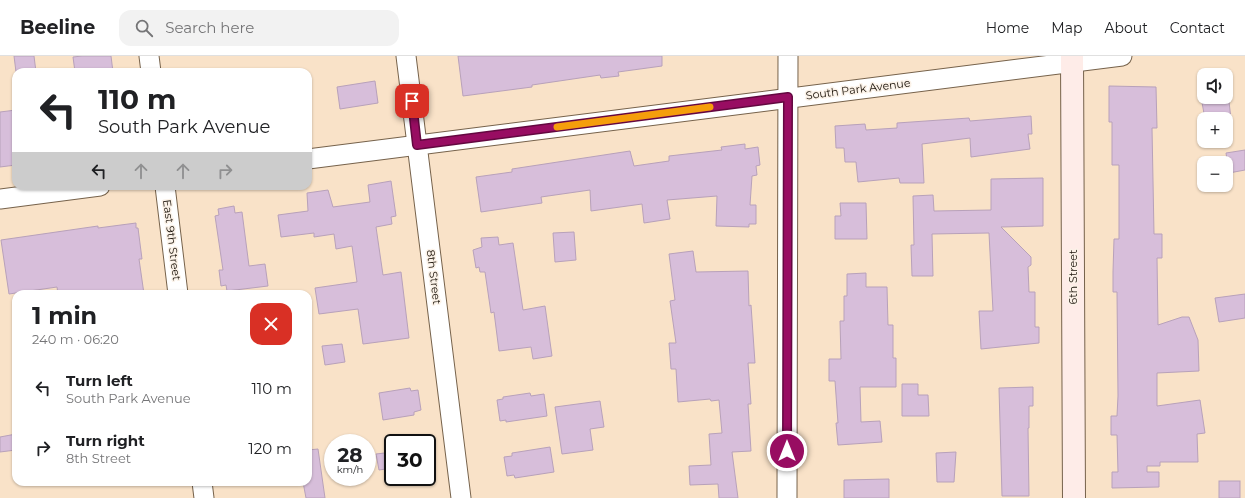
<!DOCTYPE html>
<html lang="en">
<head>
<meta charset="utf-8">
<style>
	body { margin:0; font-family:Montserrat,sans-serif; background:#f2f2f2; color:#202124; height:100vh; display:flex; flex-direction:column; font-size:15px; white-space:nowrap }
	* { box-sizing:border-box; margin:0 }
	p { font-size:13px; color:#757577 }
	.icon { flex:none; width:22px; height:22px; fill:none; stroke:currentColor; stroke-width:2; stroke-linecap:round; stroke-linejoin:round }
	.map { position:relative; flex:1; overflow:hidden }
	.side { position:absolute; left:12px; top:234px; width:300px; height:196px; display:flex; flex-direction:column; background:#fff; border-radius:12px; box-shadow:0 1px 3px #0004 }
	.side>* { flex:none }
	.hud { position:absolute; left:12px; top:12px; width:300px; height:122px; border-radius:12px; box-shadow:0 1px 3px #0004; background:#fff; color:#202124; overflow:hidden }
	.controls { position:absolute; left:1197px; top:12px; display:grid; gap:8px }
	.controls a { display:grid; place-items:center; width:36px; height:36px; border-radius:8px; background:#fff; box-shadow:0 1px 3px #0004; font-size:20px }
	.speed { position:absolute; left:324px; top:378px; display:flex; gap:8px; font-size:20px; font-weight:700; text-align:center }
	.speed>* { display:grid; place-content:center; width:52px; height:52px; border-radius:50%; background:#fff; box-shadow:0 1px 3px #0004; line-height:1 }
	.speed small { font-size:10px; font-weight:400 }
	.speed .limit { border:2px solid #111; border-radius:6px; background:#fff; color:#111 }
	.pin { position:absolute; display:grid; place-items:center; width:34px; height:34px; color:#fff; margin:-17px; border-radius:8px; box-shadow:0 2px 6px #0006 }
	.me { position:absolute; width:44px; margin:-22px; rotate:0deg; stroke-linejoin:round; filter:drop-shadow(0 0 3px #0008) }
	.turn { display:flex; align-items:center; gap:14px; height:84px; padding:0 20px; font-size:18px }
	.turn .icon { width:52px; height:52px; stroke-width:2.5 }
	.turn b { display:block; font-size:28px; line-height:34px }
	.lanes { display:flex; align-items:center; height:38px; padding:0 20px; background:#0003; justify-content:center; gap:20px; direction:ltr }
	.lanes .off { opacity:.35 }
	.round { display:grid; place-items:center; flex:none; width:42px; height:42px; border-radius:12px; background:#f2f2f2 }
	.head { display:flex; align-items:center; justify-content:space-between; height:68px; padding:0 20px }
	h1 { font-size:24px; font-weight:700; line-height:30px }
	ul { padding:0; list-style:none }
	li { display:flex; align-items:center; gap:12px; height:60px; padding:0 20px }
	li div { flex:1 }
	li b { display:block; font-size:15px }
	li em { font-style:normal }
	header { display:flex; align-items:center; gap:24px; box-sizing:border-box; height:56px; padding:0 20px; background:#fff; border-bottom:1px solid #e0e0e0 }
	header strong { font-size:19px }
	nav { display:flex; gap:22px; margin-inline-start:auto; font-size:14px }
	.search { width:280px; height:36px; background:#f2f2f2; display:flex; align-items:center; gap:10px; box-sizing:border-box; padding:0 14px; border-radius:12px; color:#757577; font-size:15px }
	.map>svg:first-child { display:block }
	.building { fill:#d7beda; stroke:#b8a1ba }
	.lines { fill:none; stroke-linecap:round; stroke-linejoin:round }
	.minor-casing { stroke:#76624b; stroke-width:21 }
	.secondary-casing { stroke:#76624b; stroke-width:24 }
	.minor { stroke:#fff; stroke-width:19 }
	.secondary { stroke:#feece8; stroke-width:22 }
	.route-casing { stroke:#630840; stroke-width:10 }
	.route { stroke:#980d62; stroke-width:7 }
	.slow { stroke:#f59e0b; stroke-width:7 }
	.labels { text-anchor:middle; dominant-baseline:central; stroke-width:3; stroke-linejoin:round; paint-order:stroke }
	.street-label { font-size:11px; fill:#181007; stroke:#fbf2e8 }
</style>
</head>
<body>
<header>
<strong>Beeline</strong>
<div class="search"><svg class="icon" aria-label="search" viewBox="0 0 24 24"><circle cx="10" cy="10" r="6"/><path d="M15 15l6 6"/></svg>Search here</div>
<nav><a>Home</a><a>Map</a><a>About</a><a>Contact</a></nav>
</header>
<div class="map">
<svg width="1245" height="442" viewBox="0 0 1245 442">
	<rect width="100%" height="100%" fill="#f9e2c8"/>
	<g class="building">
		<path d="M14,0H34L36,16H16Z"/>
		<path d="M82,0H111L113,16H75L73,1Z"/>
		<path d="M458,0H662V10L618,16L619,20L601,22L600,19L532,29V31L463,40Z"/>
		<path d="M375,25L378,47L340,53L337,31Z"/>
		<path d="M1109,30L1156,31L1157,72H1152L1154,178H1162V202H1157L1158,269L1182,261H1189L1198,284L1199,315L1157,317V350L1200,344L1205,377L1197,378L1198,406H1160V410H1147V416H1159V431L1112,432V416H1118L1117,379H1111V360H1117L1118,340L1117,236H1113V216L1114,183H1119V109H1112V66H1109Z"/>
		<path d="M1226,37H1228L1231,63H1205L1201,41H1226Z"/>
		<path d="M16,54V109L0,111V56Z"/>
		<path d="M1031,60L1032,78H1028L1030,93L971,101L970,82L922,88L924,127H900L899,122L858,126L856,106H845L844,92H836L835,70L865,68L866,74L897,72V67L969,62L970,65Z"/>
		<path d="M745,88V93L758,91L760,109L756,110L757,119L752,120L750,149H756V168H749V171L716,170L717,140L667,144L670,163L644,167L642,148L591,155L590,134L541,141L542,147L481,156L476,121L512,116V113L630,95L634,110L669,105V100L722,94L721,91Z"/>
		<path d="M1245,94V114L1229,117L1226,97Z"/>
		<path d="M1043,122V170L1001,171L1031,201V209L1028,211L1029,236H1035V271H1039V287L981,293L979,255H993L989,177L932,178L933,220H912L911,189H914L913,140L933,139L934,155L991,154V123Z"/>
		<path d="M391,125L396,160L391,161L392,168L376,171L383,219L401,216L409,282L363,288L358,253L319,258L315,232L357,226L352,190L336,193L334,178L314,181V177L281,181L278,159L308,155L307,137L328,134L333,151L370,146L368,129Z"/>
		<path d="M840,147H866L867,183H835V160H841Z"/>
		<path d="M234,150L235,157L242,156L249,210L265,208L268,230L227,235L226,229L221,230L219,214H223L215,160L219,159L218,153Z"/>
		<path d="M136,167V172H138L142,203H139L144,238H58L57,231L9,238L1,184L98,170V172Z"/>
		<path d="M574,176L576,204L555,206L553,177Z"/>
		<path d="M498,181L499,189L513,187L523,254L545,250L552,300L533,303L531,291L499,295L494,256L491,257L485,216H480L479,211L476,212L473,194L482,191L481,182Z"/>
		<path d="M693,195L696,216L748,215L749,250L751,249L755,307H748L751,348H748L751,395L732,396L738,442H719L718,428L690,429L689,410L711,409L709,378L722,377L719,344L711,345L710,343L678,346L676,313H671L669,287H676L670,245L675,244L669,198Z"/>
		<path d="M866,217V231H887L888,269H893V302H896V331H860L861,366L880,365L882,386L838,389L836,367H838L835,325H829V303H841L840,265H844V240H847V218Z"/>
		<path d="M1245,238V262L1219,266L1215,242Z"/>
		<path d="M342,288L345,306L325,309L322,290Z"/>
		<path d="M902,328H918V339H928L929,360H902Z"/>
		<path d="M1033,331V350H1029V372H1028L1029,440H1002L999,332Z"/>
		<path d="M410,332L411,335L418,334L421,354L414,356V359L383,364L379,337Z"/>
		<path d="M530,337L531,340L544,338L547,360L506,366V364L500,365L497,344L503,343V341Z"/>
		<path d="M600,345L604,371L590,373L593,394L562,398L555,351Z"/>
		<path d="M16,378V394L0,396V381Z"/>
		<path d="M550,391L554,416L515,422L514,419L507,420L504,401L512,400V397Z"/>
		<path d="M318,393L325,442H306L303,426H308V394Z"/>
		<path d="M393,396V412L379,414L376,398Z"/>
		<path d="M956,396L954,426H937L936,397Z"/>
		<path d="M889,423V442H844V424Z"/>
		<rect x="1219" y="425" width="21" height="17"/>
	</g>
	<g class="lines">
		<g class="minor-casing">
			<g id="minor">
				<path d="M149,0L151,16"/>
				<path d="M406,0L461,442"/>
				<path d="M308,103L1122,0"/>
				<path d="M165,130L178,238"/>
				<path d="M0,143L100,130"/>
				<path d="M202,426L204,442"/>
				<path d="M787,442L788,0"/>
			</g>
		</g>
		<g class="secondary-casing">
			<path id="secondary" d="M1072,0L1074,442"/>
		</g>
		<use href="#minor" class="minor"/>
		<use href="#secondary" class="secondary"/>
	</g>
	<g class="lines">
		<g class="route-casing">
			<path id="route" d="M412,45L417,89L788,41L787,395"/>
		</g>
		<use href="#route" class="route"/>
		<path class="slow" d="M557,71L710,51"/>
	</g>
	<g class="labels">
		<g class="street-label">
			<text transform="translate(858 33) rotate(-7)">South Park Avenue</text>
			<text transform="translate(172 184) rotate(83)">East 9th Street</text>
			<text transform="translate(434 221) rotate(83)">8th Street</text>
			<text transform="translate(1073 221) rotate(-90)">6th Street</text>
		</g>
	</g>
</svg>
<div class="controls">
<a><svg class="icon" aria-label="sound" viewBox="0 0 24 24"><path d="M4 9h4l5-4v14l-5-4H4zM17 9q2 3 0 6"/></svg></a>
<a>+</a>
<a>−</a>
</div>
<div class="speed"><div>28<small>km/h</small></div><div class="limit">30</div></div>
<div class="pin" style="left:412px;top:45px;background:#d93025"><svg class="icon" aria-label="arrive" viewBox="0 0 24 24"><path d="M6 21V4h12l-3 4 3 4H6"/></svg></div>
<svg class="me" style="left:787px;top:395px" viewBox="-20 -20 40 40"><circle r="17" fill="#980d62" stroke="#fff" stroke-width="3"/><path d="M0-11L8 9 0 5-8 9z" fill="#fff"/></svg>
<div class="hud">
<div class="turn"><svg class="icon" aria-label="left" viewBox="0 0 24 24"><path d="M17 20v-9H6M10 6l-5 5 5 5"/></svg><div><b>110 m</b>South Park Avenue</div></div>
<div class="lanes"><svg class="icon" aria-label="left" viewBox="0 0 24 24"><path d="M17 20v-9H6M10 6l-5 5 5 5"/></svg><svg class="icon off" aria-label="ahead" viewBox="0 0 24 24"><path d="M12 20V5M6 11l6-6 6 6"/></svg><svg class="icon off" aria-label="ahead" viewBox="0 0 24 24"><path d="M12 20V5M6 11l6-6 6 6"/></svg><svg class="icon off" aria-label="right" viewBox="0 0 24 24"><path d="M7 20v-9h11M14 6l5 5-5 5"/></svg></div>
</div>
<section class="side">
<div class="head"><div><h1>1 min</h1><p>240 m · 06:20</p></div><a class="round" style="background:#d93025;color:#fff"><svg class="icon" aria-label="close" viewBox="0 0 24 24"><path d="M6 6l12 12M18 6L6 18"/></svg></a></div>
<ul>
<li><svg class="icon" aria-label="left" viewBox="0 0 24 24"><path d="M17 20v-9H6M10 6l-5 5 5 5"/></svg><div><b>Turn left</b><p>South Park Avenue</p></div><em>110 m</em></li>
<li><svg class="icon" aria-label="right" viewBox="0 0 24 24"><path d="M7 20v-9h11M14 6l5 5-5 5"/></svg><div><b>Turn right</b><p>8th Street</p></div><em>120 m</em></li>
</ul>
</section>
</div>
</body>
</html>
